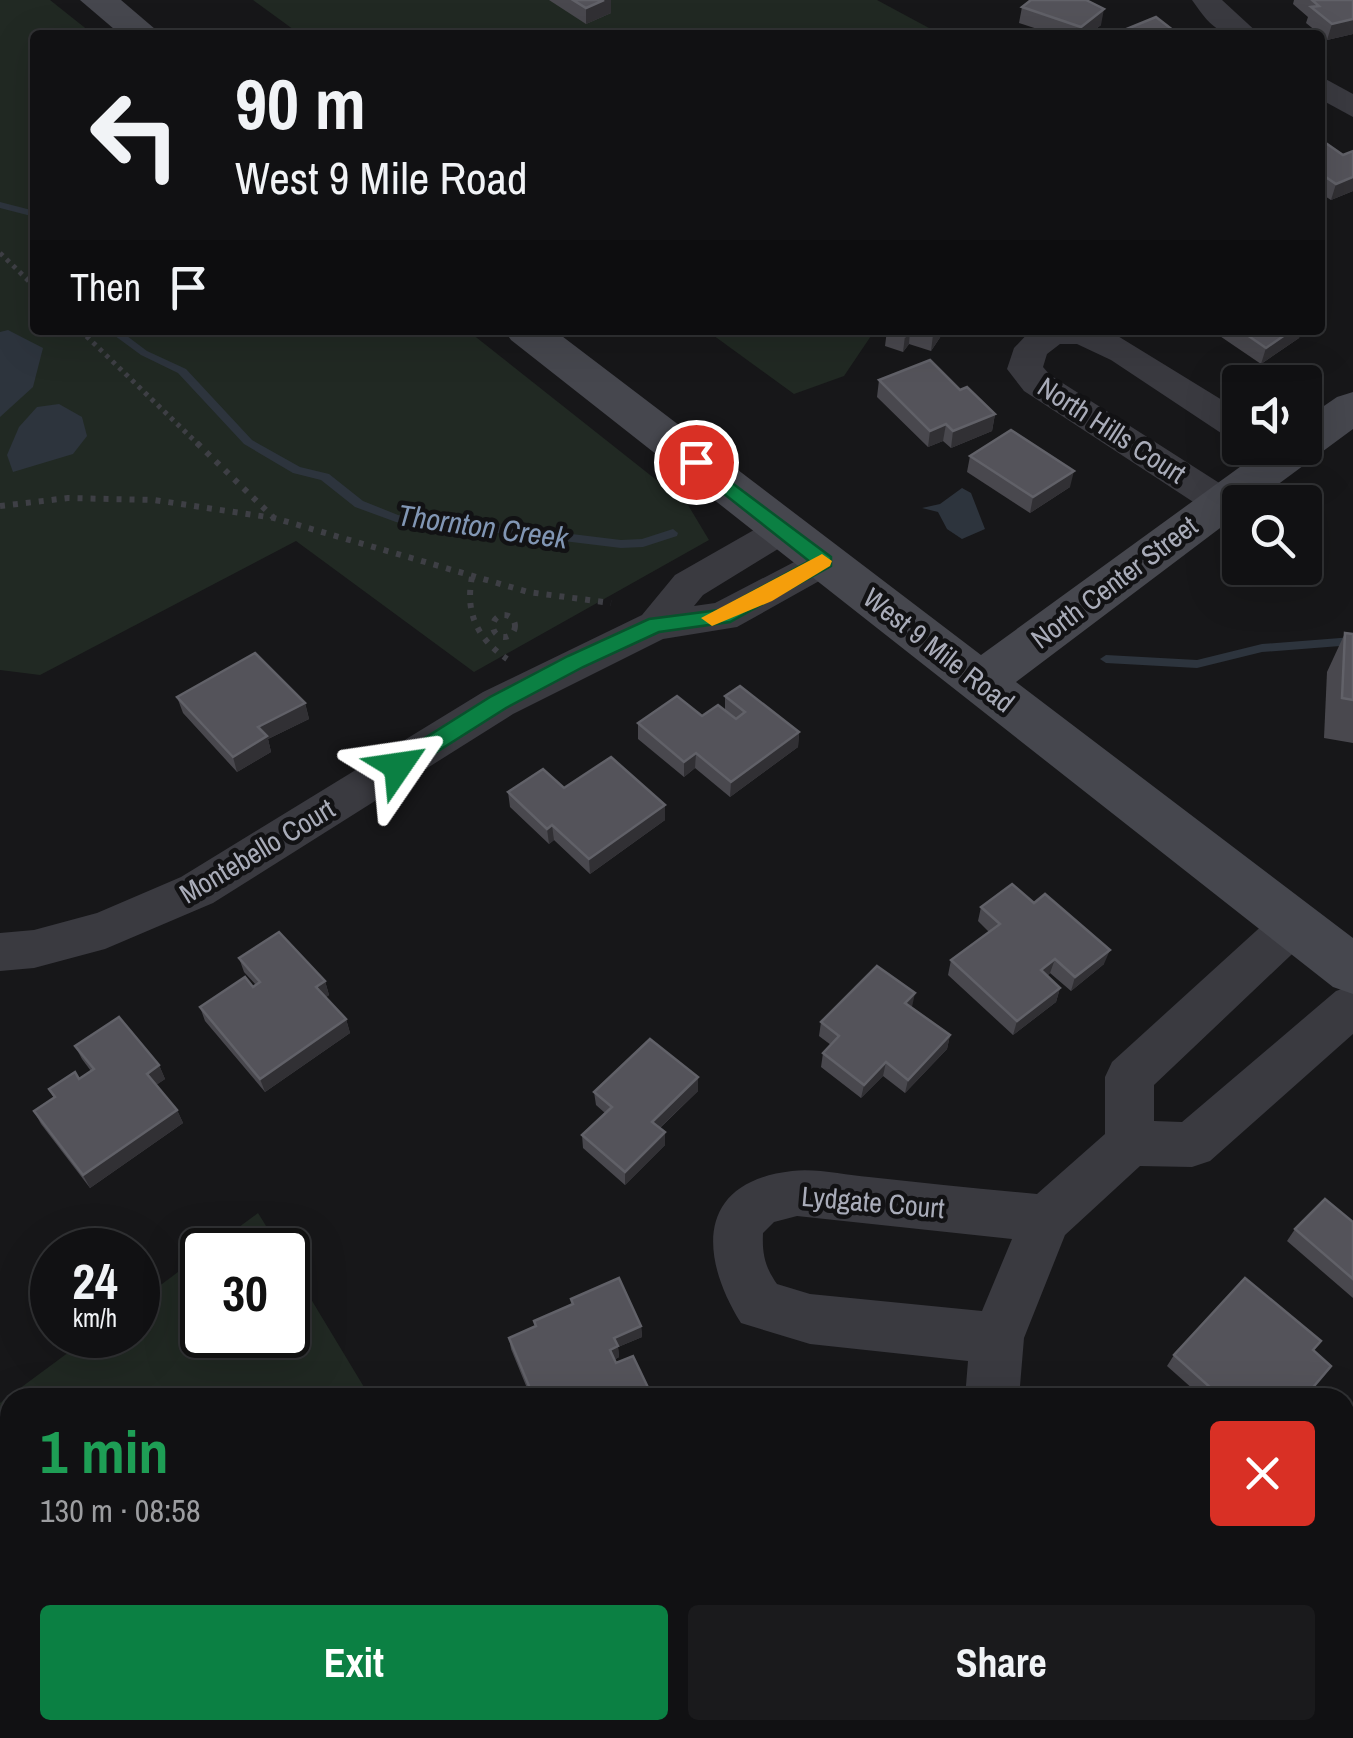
<!DOCTYPE html>
<html lang="en">
<head>
<meta charset="utf-8">
<style>
	body { margin:0; font-family:"Archivo Narrow",sans-serif; background:#1a1a1c; color:#f1f3f6; height:100vh; display:flex; flex-direction:column; font-size:38px; white-space:nowrap }
	* { box-sizing:border-box; margin:0 }
	p { font-size:32px; color:#9c9da0 }
	.icon { flex:none; width:55px; height:55px; fill:none; stroke:currentColor; stroke-width:2; stroke-linecap:round; stroke-linejoin:round }
	.map { position:relative; flex:1; overflow:hidden }
	.details { position:absolute; left:0px; top:1388px; width:1355px; height:352px; display:flex; flex-direction:column; background:#111113; border-radius:30px 30px 0 0; box-shadow:0 10px 40px #0002,0 0 0 2px #303133 }
	.details>* { flex:none }
	.hud { position:absolute; left:30px; top:30px; width:1295px; height:305px; border-radius:10px; box-shadow:0 10px 40px #0002,0 0 0 2px #303133; background:#111113; color:#f1f3f6; overflow:hidden }
	.tools { position:absolute; left:1222px; top:365px; display:grid; gap:20px }
	.tools a { display:grid; place-items:center; width:100px; height:100px; border-radius:10px; background:#111113; box-shadow:0 10px 40px #0002,0 0 0 2px #303133; font-size:50px }
	.speed { position:absolute; left:30px; top:1228px; display:flex; gap:20px; font-size:50px; font-weight:700; text-align:center }
	.speed>* { display:grid; place-content:center; width:130px; height:130px; border-radius:50%; background:#111113; box-shadow:0 10px 40px #0002,0 0 0 2px #303133; line-height:1 }
	.speed small { font-size:25px; font-weight:400 }
	.speed .limit { border:5px solid #111; border-radius:15px; background:#fff; color:#111 }
	.pin { position:absolute; display:grid; place-items:center; width:85px; height:85px; color:#fff; margin:-42px; border:5px solid #fff; border-radius:50%; box-shadow:0 2px 10px #0007 }
	.me { position:absolute; width:110px; margin:-55px; rotate:58deg; stroke-linejoin:round; filter:drop-shadow(0 0 8px #0008) }
	.turn { display:flex; align-items:center; gap:35px; height:210px; padding:0 40px; font-size:45px }
	.turn .icon { width:130px; height:130px; stroke-width:2.5 }
	.turn b { display:block; font-size:70px; line-height:85px }
	.then { display:flex; align-items:center; height:95px; padding:0 40px; background:#0003; gap:20px; font-size:38px }
	.round { display:grid; place-items:center; flex:none; width:105px; height:105px; border-radius:10px; background:#1a1a1c }
	.headline { display:flex; align-items:center; justify-content:space-between; height:170px; padding:0 40px }
	h1 { font-size:60px; font-weight:700; line-height:75px; color:#1e9e55 }
	.cta { display:flex; gap:20px; margin-top:auto; padding:20px 40px }
	.cta a { flex:1; height:115px; border-radius:10px; background:#0b8043; color:#fff; font-size:40px; font-weight:700; line-height:115px; text-align:center }
	.cta a+a { background:#1a1a1c; color:#f1f3f6 }
	.map>svg:first-child { display:block }
	.green { fill:#212923 }
	.water { fill:#2d343d }
	.lines { fill:none; stroke-linecap:round; stroke-linejoin:round }
	.stream { fill:#2d343d; fill-rule:evenodd }
	.path-far1 { stroke:#3e3f45; stroke-width:5; stroke-dasharray:4 5; stroke-linecap:butt }
	.path { stroke:#3e3f45; stroke-width:6; stroke-dasharray:5 8; stroke-linecap:butt }
	.street { fill:#3a3a40; fill-rule:evenodd }
	.secondary { fill:#46474e; fill-rule:evenodd }
	.wall { fill:#49484e }
	.shaded-wall { fill:#313034 }
	.building { fill:#54535a; stroke:#616168; stroke-width:2.5 }
	.route { fill:#0b8043; stroke:#07532c; stroke-width:2.5 }
	.slow { fill:#f59e0b }
	.labels { text-anchor:middle; dominant-baseline:central; stroke-width:9; stroke-linejoin:round; paint-order:stroke }
	.street-label { font-size:28px; fill:#a9acb9; stroke:#121214 }
	.water-label { font-size:30px; font-style:italic; fill:#8196b4; stroke:#121214 }
</style>
</head>
<body>
<div class="map">
<svg width="1353" height="1738" viewBox="0 0 1353 1738">
	<rect width="100%" height="100%" fill="#171719"/>
	<g class="green">
		<path d="M0,0H50L94,35H35V330H467L688,505L709,540L474,672L296,541L40,675L0,670Z"/>
		<path d="M253,0H877L942,35H301Z"/>
		<path d="M706,330H875L844,376L794,394Z"/>
		<path d="M258,1213L281,1250H208Z"/>
		<path d="M202,1254V1335H288V1261L370,1397L10,1398V1730H448L434,1738H0V1403L92,1335H138V1302Z"/>
	</g>
	<g class="water">
		<path d="M8,330L43,348L33,387L0,417V332Z"/>
		<path d="M59,404L82,417L87,436L73,454L13,472L7,455L19,427L37,407Z"/>
		<path d="M962,488L971,493L985,529L962,539L947,529L938,512L922,508L940,504Z"/>
	</g>
	<g class="lines">
		<g class="stream">
			<path d="M0,202L35,211V217L0,208Z"/>
			<path d="M107,330H119L147,351L186,369L252,440L300,467L329,474L363,501L398,515L448,524L481,523L621,540L642,539L673,529L678,533L677,536L643,547L621,548L481,531L448,532L396,522L355,507L321,480L293,473L244,444L178,373L141,355Z"/>
			<path d="M1353,637V645L1262,652L1197,668L1106,663L1100,659L1106,655L1197,660L1262,644Z"/>
		</g>
		<g class="path-far1">
			<path d="M0,253L35,287"/>
			<path d="M80,330L200,446"/>
		</g>
		<g class="path">
			<path d="M197,443L273,517"/>
			<path d="M0,506L68,498L154,500L274,518L528,592L611,603"/>
			<path d="M472,577C465,613 477,638 507,659"/>
			<circle cx="504" cy="626" r="11"/>
		</g>
		<g class="street">
			<path d="M1192,0H1222L1260,35C1220,35 1215,33 1192,0Z"/>
			<path d="M1320,76L1353,94V117L1320,99Z"/>
			<path d="M1031,330H1108L1240,411V440L1227,437L1111,360L1077,344H1060L1047,354L1043,367L1050,375L1235,493L1240,502L1235,511L1221,515L1207,511L1024,391L1007,369L1014,348Z"/>
			<path d="M782,514L796,518L801,528L796,538L703,595L694,606L715,603L823,547L837,551L843,561L837,571L737,627L663,639L513,714L213,903L105,949L34,968L0,971V933L34,930L97,913L181,877L483,692L642,615L675,575Z"/>
			<path d="M1293,906L1309,912L1316,925L1309,938L1154,1085V1121L1182,1122L1336,991L1353,985V1034L1210,1161L1192,1167L1140,1166L1065,1235L1024,1338L1019,1398H965L968,1361L810,1344L741,1323C699,1256 696,1182 792,1171C816,1168 845,1175 869,1177C925,1183 981,1189 1037,1194L1105,1134V1077L1112,1062L1277,912ZM797,1216L1012,1239L982,1311L810,1294L777,1284C765,1267 762,1254 763,1233L774,1222Z"/>
			<path d="M968,1730H1028L1029,1738H969Z"/>
		</g>
		<g class="secondary">
			<path d="M80,0H121L162,35H121Z"/>
			<path d="M504,330H554L981,655L1266,448H1305V419L1337,397L1353,392V429L1254,502H1240V513L1016,682L1353,938V994L1333,987L511,340Z"/>
		</g>
	</g>
	<g class="wall">
		<path d="M549,0H611V13L586,24Z"/>
		<path d="M1294,0H1353V34L1327,40L1306,23L1308,17L1293,4Z"/>
		<path d="M1022,7L1101,25L1088,35H1056L1019,23Z"/>
		<path d="M1320,139L1343,155L1353,151V191L1331,200L1320,193Z"/>
		<path d="M887,330H945L931,351L909,344L903,352L885,346Z"/>
		<path d="M1211,330H1302L1299,338L1261,364Z"/>
		<path d="M879,380L960,390L995,414L992,431L951,448L943,441L928,447L877,397Z"/>
		<path d="M970,456L1070,487L1030,513L967,472Z"/>
		<path d="M1345,633L1353,634V743L1324,738L1327,672Z"/>
		<path d="M725,696L799,732L798,747L730,797L695,768L684,777L638,739V723L702,716L725,710Z"/>
		<path d="M177,697L305,703L309,719L268,739L271,752L237,772L183,713Z"/>
		<path d="M564,788L665,805V820L590,874L554,840L549,844L510,807L508,792Z"/>
		<path d="M981,907L1104,964L1071,991L1050,973L1047,976L1060,988L1056,1002L1013,1035L948,975L951,960L989,932L978,921Z"/>
		<path d="M239,958L325,981L329,995L326,997L346,1019L350,1033L265,1092L205,1021L200,1007L256,985L244,972Z"/>
		<path d="M911,1008L950,1035L947,1049L905,1093L883,1076L861,1098L821,1067L823,1053L831,1045L819,1036L821,1022Z"/>
		<path d="M75,1046L159,1065L165,1079L156,1085L177,1110L183,1123L90,1188L41,1124L34,1111L54,1098L49,1089L79,1079L91,1071L82,1059Z"/>
		<path d="M698,1091L660,1128L665,1132V1145L625,1185L583,1148L582,1135L605,1113L596,1105L594,1092Z"/>
		<path d="M1353,1222V1298L1287,1241L1295,1229Z"/>
		<path d="M571,1299L641,1326L642,1337L618,1347L619,1357L614,1360L616,1363L653,1398H531L511,1349L509,1338L535,1327L534,1321L572,1305Z"/>
		<path d="M1313,1350L1304,1398H1203L1167,1366L1174,1355Z"/>
		<path d="M1192,1730H1309L1311,1738H1193Z"/>
	</g>
	<g class="shaded-wall">
		<path d="M604,0H611V13L586,24V8Z"/>
		<path d="M1104,9L1101,25L1088,35H1080L1081,27Z"/>
		<path d="M1353,19V34L1327,40L1332,24Z"/>
		<path d="M1353,177V191L1331,200L1336,184Z"/>
		<path d="M909,330H910L909,344L903,352L905,336Z"/>
		<path d="M936,330H945L931,351L933,335Z"/>
		<path d="M1292,330H1302L1299,338L1261,364L1266,348Z"/>
		<path d="M995,414L992,431L951,448L953,431Z"/>
		<path d="M946,424L943,441L928,447L930,431Z"/>
		<path d="M1074,471L1070,487L1030,513L1033,497Z"/>
		<path d="M305,703L309,719L268,739L271,752L237,772L233,757L258,727Z"/>
		<path d="M799,732L798,747L730,797L731,782Z"/>
		<path d="M696,753L695,768L684,777V762Z"/>
		<path d="M665,805V820L590,874L589,859Z"/>
		<path d="M552,825L554,840L549,844L547,829Z"/>
		<path d="M1110,950L1104,964L1071,991L1075,977Z"/>
		<path d="M1055,959L1050,973L1037,984L1041,970Z"/>
		<path d="M325,981L329,995L321,1001L316,987Z"/>
		<path d="M1060,988L1056,1002L1013,1035L1017,1021Z"/>
		<path d="M915,993L912,1007L905,1003Z"/>
		<path d="M346,1019L350,1033L265,1092L260,1079Z"/>
		<path d="M950,1035L947,1049L905,1093L908,1080Z"/>
		<path d="M886,1062L883,1076L861,1098L864,1085Z"/>
		<path d="M159,1065L165,1079L153,1087L147,1074Z"/>
		<path d="M698,1077V1091L652,1135V1122Z"/>
		<path d="M177,1110L183,1123L90,1188L83,1175Z"/>
		<path d="M665,1132V1145L625,1185V1172Z"/>
		<path d="M641,1326L642,1337L618,1347L619,1357L611,1362L610,1350L614,1338Z"/>
	</g>
	<g class="building">
		<path d="M573,0H604L586,8Z"/>
		<path d="M1031,0H1086L1104,9L1081,27L1022,7Z"/>
		<path d="M1312,0H1353V19L1332,24L1311,7L1319,6Z"/>
		<path d="M1156,17L1178,34L1173,35H1112Z"/>
		<path d="M1320,139L1343,155L1353,151V177L1336,184L1320,173Z"/>
		<path d="M887,330H909L905,336Z"/>
		<path d="M918,330H936L933,335Z"/>
		<path d="M1240,330H1292L1266,348Z"/>
		<path d="M930,360L960,390L967,387L995,414L953,431L946,424L930,431L879,380Z"/>
		<path d="M1011,430L1074,471L1033,497L970,456Z"/>
		<path d="M1345,633L1353,634V700L1342,698Z"/>
		<path d="M255,653L305,703L258,727L267,736L233,757L177,697Z"/>
		<path d="M740,686L799,732L731,782L696,753L684,762L638,723L677,696L702,716L718,705L736,719L745,712L725,696Z"/>
		<path d="M611,757L665,805L589,859L552,825L547,829L508,792L543,769L564,788Z"/>
		<path d="M1012,884L1034,903L1045,894L1110,950L1075,977L1055,959L1041,970L1060,988L1017,1021L951,960L1000,924L981,907Z"/>
		<path d="M279,932L325,981L316,987L346,1019L260,1079L200,1007L245,977L253,987L260,982L239,958Z"/>
		<path d="M877,966L915,993L905,1003L950,1035L908,1080L886,1062L864,1085L823,1053L839,1036L821,1022Z"/>
		<path d="M119,1017L159,1065L147,1074L177,1110L83,1175L34,1111L55,1097L49,1089L75,1072L79,1079L94,1069L75,1046Z"/>
		<path d="M650,1039L698,1077L652,1122L665,1132L625,1172L582,1135L612,1107L594,1092Z"/>
		<path d="M1325,1199L1353,1222V1279L1295,1229Z"/>
		<path d="M619,1278L641,1326L614,1338L618,1346L610,1350L616,1363L633,1356L653,1398H534L509,1338L536,1326L534,1321L573,1304L571,1299Z"/>
		<path d="M1245,1278L1321,1341L1313,1350L1331,1366L1304,1398H1222L1174,1355Z"/>
		<path d="M1201,1730H1309L1311,1738H1202Z"/>
	</g>
	<path class="route" d="M696,456L831,557V566L730,622L659,632L583,667L506,708L405,772H390V760L490,697L568,656L649,619L719,610L809,561L690,467L687,462Z"/>
	<path class="slow" d="M822,554L832,561L830,566L772,601L712,626L701,618Z"/>
	<g class="labels">
		<g class="street-label">
			<text transform="translate(1112 430) rotate(33)">North Hills Court</text>
			<text transform="translate(1114 582) rotate(-37)">North Center Street</text>
			<text transform="translate(939 650) rotate(38)">West 9 Mile Road</text>
			<text transform="translate(257 851) rotate(-31)">Montebello Court</text>
			<text transform="translate(873 1202) rotate(5)">Lydgate Court</text>
		</g>
		<g class="water-label">
			<text transform="translate(483 526) rotate(8)">Thornton Creek</text>
		</g>
	</g>
</svg>
<div class="tools">
<a><svg class="icon" aria-label="sound" viewBox="0 0 24 24"><path d="M4 9h4l5-4v14l-5-4H4zM17 9q2 3 0 6"/></svg></a>
<a><svg class="icon" aria-label="search" viewBox="0 0 24 24"><circle cx="10" cy="10" r="6"/><path d="M15 15l6 6"/></svg></a>
</div>
<div class="speed"><div>24<small>km/h</small></div><div class="limit">30</div></div>
<div class="pin" style="left:696px;top:462px;background:#d93025"><svg class="icon" aria-label="arrive" viewBox="0 0 24 24"><path d="M6 21V4h12l-3 4 3 4H6"/></svg></div>
<svg class="me" style="left:398px;top:766px" viewBox="-20 -20 40 40"><path d="M0-17L14 15 0 8-14 15z" fill="#0b8043" stroke="#fff" stroke-width="4"/></svg>
<div class="hud">
<div class="turn"><svg class="icon" aria-label="left" viewBox="0 0 24 24"><path d="M17 20v-9H6M10 6l-5 5 5 5"/></svg><div><b>90 m</b>West 9 Mile Road</div></div>
<div class="then">Then<svg class="icon" aria-label="arrive" viewBox="0 0 24 24"><path d="M6 21V4h12l-3 4 3 4H6"/></svg></div>
</div>
<section class="details">
<div class="headline"><div><h1>1 min</h1><p>130 m · 08:58</p></div><a class="round" style="background:#d93025;color:#fff"><svg class="icon" aria-label="close" viewBox="0 0 24 24"><path d="M6 6l12 12M18 6L6 18"/></svg></a></div>
<div class="cta"><a>Exit</a><a>Share</a></div>
</section>
</div>
</body>
</html>
